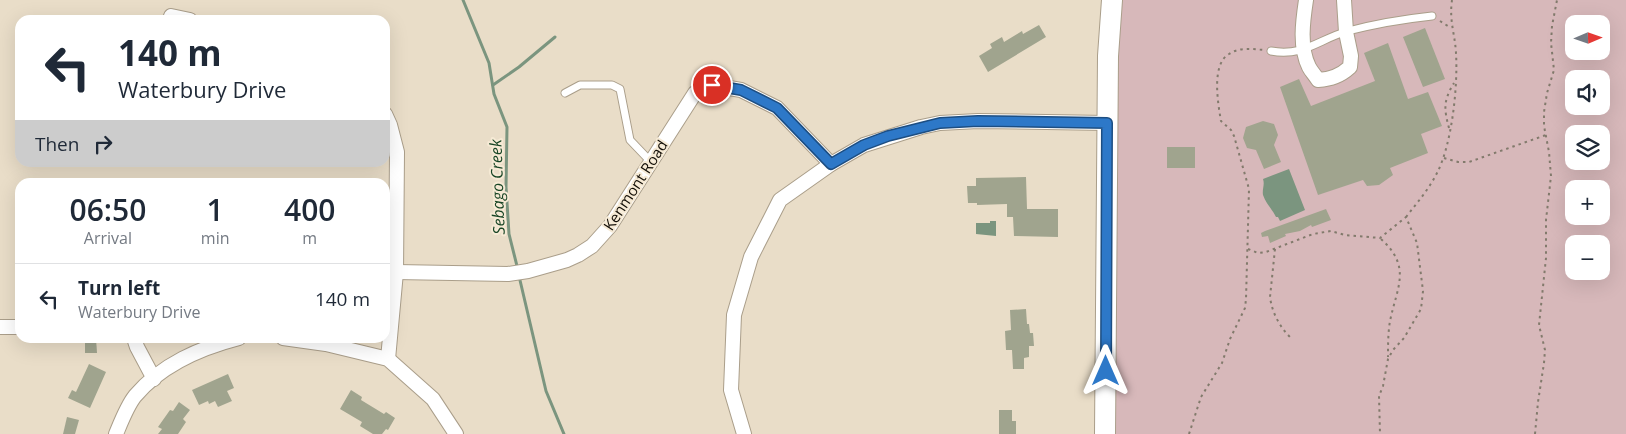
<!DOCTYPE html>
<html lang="en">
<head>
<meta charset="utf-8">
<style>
	body { margin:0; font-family:"Open Sans",sans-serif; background:#f6f6f7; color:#1f2937; height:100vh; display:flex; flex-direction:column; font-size:19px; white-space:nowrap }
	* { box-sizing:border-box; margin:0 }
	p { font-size:16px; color:#747a83 }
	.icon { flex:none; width:28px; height:28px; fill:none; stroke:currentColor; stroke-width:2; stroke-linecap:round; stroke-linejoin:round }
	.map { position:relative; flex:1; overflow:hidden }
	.details { position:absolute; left:15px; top:178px; width:375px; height:165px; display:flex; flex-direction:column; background:#fff; border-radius:15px; box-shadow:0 5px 20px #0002 }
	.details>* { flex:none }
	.top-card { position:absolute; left:15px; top:15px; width:375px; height:152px; border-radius:15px; box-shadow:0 5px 20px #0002; background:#fff; color:#1f2937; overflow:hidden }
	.needle { width:32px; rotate:88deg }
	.controls { position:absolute; left:1565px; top:15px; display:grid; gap:10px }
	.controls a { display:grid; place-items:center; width:45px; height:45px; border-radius:10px; background:#fff; box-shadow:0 5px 20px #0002; font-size:25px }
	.pin { position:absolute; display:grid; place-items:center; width:42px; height:42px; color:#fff; margin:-21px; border:2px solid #fff; border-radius:50%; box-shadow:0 1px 5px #0007 }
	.me { position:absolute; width:55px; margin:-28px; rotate:0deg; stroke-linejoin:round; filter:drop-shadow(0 0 4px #0008) }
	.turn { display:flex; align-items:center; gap:18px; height:105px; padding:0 20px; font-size:22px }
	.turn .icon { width:65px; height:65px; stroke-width:2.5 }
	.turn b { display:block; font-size:35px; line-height:42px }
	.then { display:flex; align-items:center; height:48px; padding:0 20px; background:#0003; gap:10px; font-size:19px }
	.eta { display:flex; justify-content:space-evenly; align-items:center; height:85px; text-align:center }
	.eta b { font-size:30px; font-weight:600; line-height:35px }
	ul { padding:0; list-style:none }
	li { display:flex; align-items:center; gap:15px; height:70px; padding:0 20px; border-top:1px solid #e0e1e3 }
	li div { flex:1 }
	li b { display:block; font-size:19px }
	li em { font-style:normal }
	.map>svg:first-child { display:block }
	.green { fill:#d7b8ba; fill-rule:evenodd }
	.water { fill:#7b957f }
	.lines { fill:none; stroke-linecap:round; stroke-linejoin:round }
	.stream { stroke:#7b957f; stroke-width:3 }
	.building { fill:#a0a48e }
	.lane-casing { stroke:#aa9e8a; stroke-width:9 }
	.street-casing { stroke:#aa9e8a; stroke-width:16 }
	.secondary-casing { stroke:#aa9e8a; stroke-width:22 }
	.path { stroke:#827a6c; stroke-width:2; stroke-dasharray:2.5 4; stroke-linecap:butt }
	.lane { stroke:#fff; stroke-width:7 }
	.street { stroke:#fff; stroke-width:14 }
	.secondary { stroke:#fff; stroke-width:20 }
	.route-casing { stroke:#1d4e82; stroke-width:12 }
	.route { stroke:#2d78c8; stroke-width:9 }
	.labels { text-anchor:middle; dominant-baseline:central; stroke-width:4; stroke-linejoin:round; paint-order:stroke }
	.street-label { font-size:15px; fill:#110d06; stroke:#f6ead5 }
	.water-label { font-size:16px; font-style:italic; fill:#184525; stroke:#f6ead5 }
</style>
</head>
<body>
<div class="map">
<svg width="1626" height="434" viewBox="0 0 1626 434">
	<rect width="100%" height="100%" fill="#e9ddc8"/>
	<path class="green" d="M1116,0H1626V434H1112ZM1574,24H1601V51H1574ZM1574,79H1601V106H1574ZM1574,134H1601V161H1574ZM1574,189H1601V216H1574ZM1574,244H1601V271H1574Z"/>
	<g class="water">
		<path d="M1289,169L1305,210L1280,221L1278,217H1276C1273,210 1266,204 1263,195C1262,189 1265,185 1263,179Z"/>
		<path d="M990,221H996V236L976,234V223H990Z"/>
	</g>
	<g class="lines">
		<g class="stream">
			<path d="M463,0L489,63L494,94L507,127L506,187L509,234L518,270"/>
			<path d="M493,85L519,67L555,37"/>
			<path d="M519,276L546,391L564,434"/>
		</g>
	</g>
	<g class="building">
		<path d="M1039,25L1046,37L988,72L979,56L992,48L990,44L1002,37L1004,42L1022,31L1023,34Z"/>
		<path d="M1425,28L1445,79L1423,87L1403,37Z"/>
		<path d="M1388,43L1408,99L1428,92L1442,126L1421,134L1428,153L1390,168L1393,175L1379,185L1367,186L1363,180L1318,195L1280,87L1299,79L1311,106L1375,81L1364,53Z"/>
		<path d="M1263,121L1274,124L1278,135L1274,145L1281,162L1264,169L1256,150L1247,148L1243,138L1246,127Z"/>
		<rect x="1167" y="147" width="28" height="21"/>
		<path d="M1026,177L1027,209H1058V237L1014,236L1013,217H1007V204L977,205V203H968L967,186H976V178Z"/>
		<path d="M1326,209L1331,220L1312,227L1311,225L1300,231L1285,234L1286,236L1270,243L1268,236L1262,237L1261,233L1265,231Z"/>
		<path d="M1026,309L1027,324H1029L1030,333H1033L1034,346H1029V357L1024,358V369H1013L1012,350H1006L1005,331L1011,330L1010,310Z"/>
		<path d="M85,338H96L97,353H85Z"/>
		<path d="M89,364L106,372L90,408L68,398L72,390L76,392Z"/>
		<path d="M228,374L234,388L227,391L232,401L218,407L215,401L209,404L208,401L199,405L192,390Z"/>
		<path d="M351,390L362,397L361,400L384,414L386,412L395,418L388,430L386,429L382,434H373L360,426L362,422L340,409Z"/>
		<path d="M179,402L190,410L183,419L186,422L178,434H158L162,429L158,427L170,410L173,411Z"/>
		<path d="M999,410H1012V421H1016V434H999Z"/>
		<path d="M67,417L79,420L75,434H63Z"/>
	</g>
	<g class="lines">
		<g class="lane-casing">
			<g id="lane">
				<path d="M1271,51C1304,57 1319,39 1348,31C1375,24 1404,19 1432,16"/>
				<path d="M565,93L580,85H612L620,89L630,140L651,162"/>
			</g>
		</g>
		<g class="street-casing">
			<g id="street">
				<path d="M1306,0C1303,20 1299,47 1309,67C1311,71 1315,75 1318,80C1331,79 1340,76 1350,67L1351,56L1346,32L1344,0"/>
				<path d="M171,16L190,20"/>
				<path d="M385,114L390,125L397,152L396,272L388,359"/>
				<path d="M396,272L508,274L528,271L567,260L578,255L592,246L610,226L695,93L712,85L741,90L777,108L831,164"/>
				<path d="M0,327H20"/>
				<path d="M134,338L137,347L154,379"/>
				<path d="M283,338L326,344L388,359L433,399L456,434"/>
				<path d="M116,434C121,422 127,406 135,396C162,364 200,348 239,338"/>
				<path d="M744,434L731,390L734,315L751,257L780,200L831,164L864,145L921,127L940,123L978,121L1107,123"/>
			</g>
		</g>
		<g class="secondary-casing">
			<path id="secondary" d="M1105,434L1108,56L1112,0"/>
		</g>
		<g class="path">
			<path d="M1440,21L1451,28"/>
			<path d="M1449,128C1444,109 1443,101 1454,83"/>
			<path d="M1444,158L1458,162H1469L1546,135"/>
			<path d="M1406,217C1417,203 1429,189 1437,173C1452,144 1458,86 1456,53C1455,34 1449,21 1452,0"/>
			<path d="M1381,239C1412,267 1397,287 1390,321C1388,333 1388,345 1388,357"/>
			<path d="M1248,249L1258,253L1266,252L1313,234L1331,231L1345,235L1380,238L1406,217L1417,243L1423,291L1421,309L1404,338L1393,350L1388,359L1383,386L1379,396L1380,434"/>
			<path d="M1275,249L1270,297C1272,312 1279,326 1290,337"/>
			<path d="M1189,434L1201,397L1222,363L1230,339L1245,308L1246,299L1249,189L1234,136L1231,130L1221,121C1218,104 1211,64 1229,54C1239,47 1252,49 1264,50"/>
			<path d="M1535,434L1538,402L1544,363L1545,350L1539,325L1546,258V220L1551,176L1549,152L1544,126V112L1547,93L1554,70L1551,43L1552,26L1557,0"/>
		</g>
		<use href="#lane" class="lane"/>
		<use href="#street" class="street"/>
		<use href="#secondary" class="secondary"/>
	</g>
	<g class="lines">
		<g class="route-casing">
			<path id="route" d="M712,85L741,90L777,108L831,164L864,145L888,136L940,123L978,121L1107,123L1106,371"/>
		</g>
		<use href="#route" class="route"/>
	</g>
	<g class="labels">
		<g class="street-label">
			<text transform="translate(635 185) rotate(-57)">Kenmont Road</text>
		</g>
		<g class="water-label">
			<text transform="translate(497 187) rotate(-92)">Sebago Creek</text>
		</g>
	</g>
</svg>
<div class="controls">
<a><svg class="needle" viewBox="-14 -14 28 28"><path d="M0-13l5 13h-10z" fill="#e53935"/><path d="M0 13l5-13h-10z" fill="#747a83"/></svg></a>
<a><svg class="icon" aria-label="sound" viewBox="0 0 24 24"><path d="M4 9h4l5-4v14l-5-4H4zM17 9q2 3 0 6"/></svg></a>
<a><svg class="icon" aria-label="layers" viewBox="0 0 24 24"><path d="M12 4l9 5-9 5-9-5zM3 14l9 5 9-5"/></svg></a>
<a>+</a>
<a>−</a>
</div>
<div class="pin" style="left:712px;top:85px;background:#d93025"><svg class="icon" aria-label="arrive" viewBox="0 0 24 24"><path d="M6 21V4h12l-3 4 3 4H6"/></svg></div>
<svg class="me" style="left:1106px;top:371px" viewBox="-20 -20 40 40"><path d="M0-17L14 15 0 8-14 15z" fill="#2d78c8" stroke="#fff" stroke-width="4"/></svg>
<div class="top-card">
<div class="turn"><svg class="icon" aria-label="left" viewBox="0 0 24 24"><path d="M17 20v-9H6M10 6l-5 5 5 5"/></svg><div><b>140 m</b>Waterbury Drive</div></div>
<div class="then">Then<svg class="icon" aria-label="right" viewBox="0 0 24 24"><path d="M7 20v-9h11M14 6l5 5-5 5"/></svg></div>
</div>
<section class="details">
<div class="eta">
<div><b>06:50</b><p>Arrival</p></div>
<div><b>1</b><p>min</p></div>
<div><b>400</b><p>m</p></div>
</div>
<ul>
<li><svg class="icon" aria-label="left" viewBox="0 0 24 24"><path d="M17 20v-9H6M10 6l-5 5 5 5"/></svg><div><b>Turn left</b><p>Waterbury Drive</p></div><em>140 m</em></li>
</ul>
</section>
</div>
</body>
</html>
